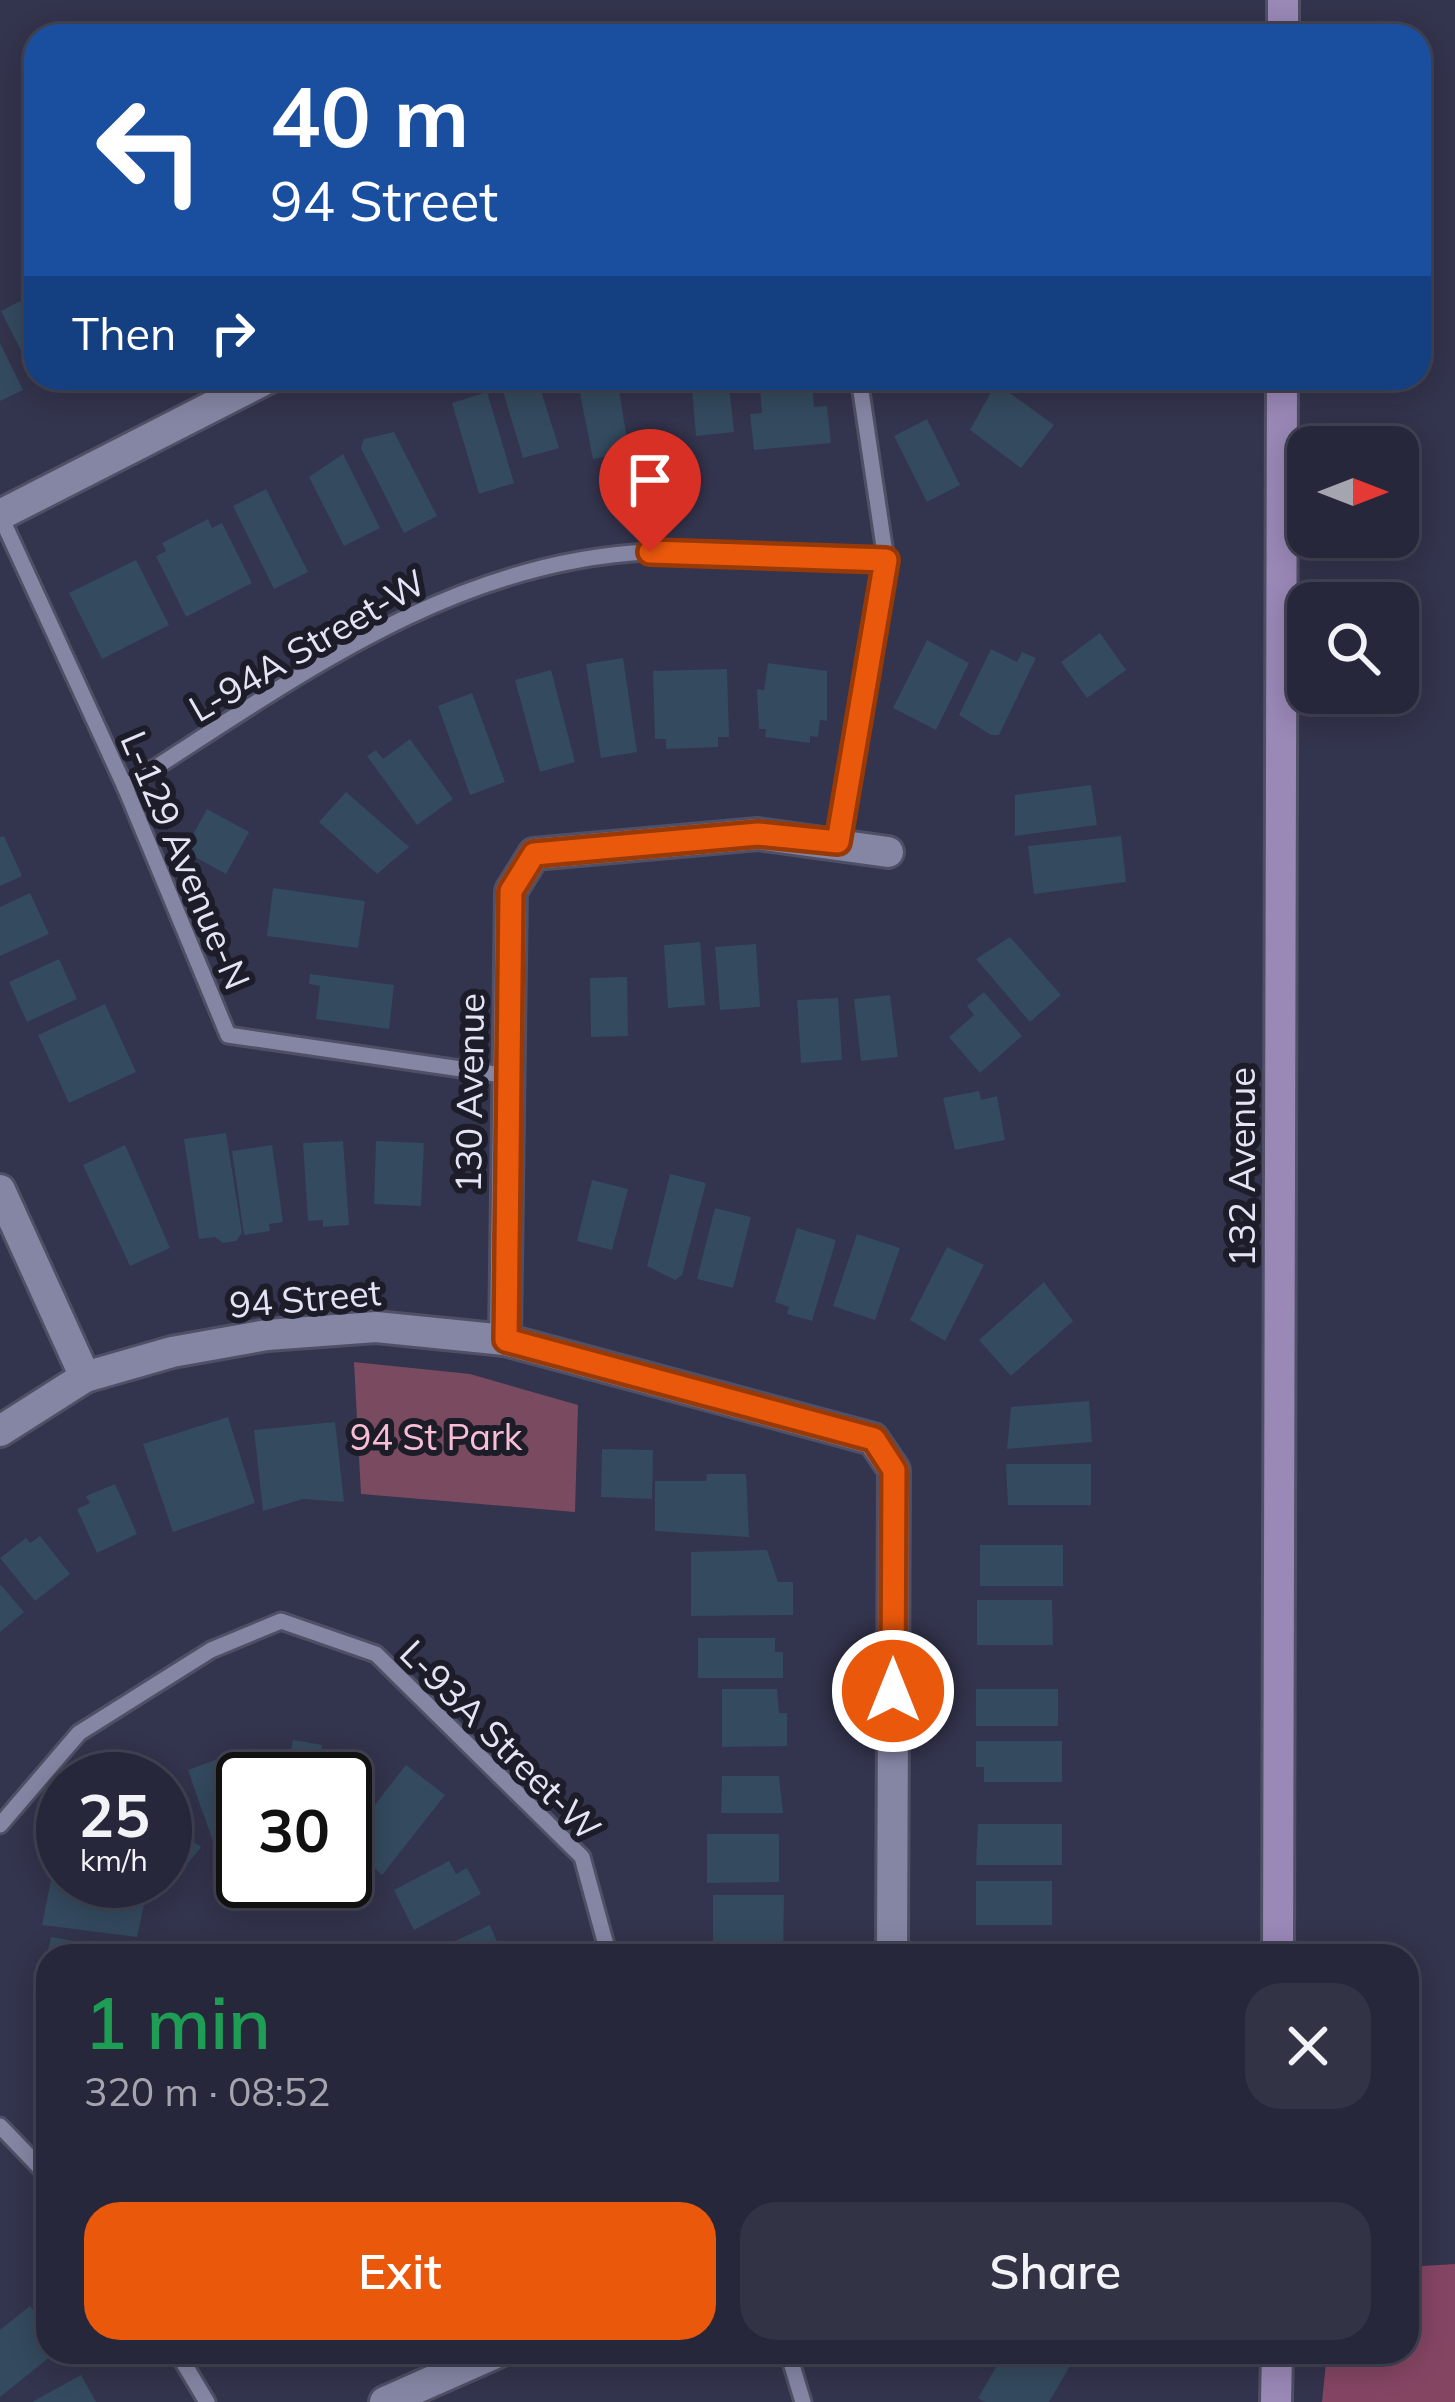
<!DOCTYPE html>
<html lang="en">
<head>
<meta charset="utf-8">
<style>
	body { margin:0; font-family:Mulish,sans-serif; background:#323345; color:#f1f3f6; height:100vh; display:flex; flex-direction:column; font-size:45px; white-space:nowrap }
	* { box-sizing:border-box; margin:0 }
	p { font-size:39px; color:#a4a5af }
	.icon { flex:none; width:66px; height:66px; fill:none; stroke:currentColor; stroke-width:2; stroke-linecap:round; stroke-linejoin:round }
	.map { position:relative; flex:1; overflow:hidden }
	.details { position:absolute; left:36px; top:1944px; width:1383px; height:420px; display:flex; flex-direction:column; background:#26273a; border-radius:36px; box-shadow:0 6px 30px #0003,0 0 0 3px #424454 }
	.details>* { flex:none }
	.top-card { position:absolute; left:24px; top:24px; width:1407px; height:366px; border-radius:36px; box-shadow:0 6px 30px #0003,0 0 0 3px #424454; background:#1a4fa0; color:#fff; overflow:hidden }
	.needle { width:78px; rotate:90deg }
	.fabs { position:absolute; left:1287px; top:426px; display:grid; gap:24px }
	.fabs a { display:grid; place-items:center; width:132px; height:132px; border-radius:24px; background:#26273a; box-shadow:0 6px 30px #0003,0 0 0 3px #424454; font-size:60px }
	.speed { position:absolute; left:36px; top:1752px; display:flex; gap:24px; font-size:60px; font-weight:700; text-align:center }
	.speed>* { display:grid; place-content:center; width:156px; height:156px; border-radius:50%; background:#26273a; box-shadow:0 6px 30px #0003,0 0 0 3px #424454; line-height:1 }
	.speed small { font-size:30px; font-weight:400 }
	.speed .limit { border:6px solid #111; border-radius:18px; background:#fff; color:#111 }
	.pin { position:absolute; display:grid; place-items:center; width:102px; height:102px; color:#fff; margin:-123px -51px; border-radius:50% 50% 50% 0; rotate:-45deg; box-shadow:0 0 12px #0007 }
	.pin .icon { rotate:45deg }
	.me { position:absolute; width:132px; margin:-66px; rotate:0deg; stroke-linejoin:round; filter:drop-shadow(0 0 9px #0008) }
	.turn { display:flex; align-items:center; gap:42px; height:252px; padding:0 48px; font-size:54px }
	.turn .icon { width:156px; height:156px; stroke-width:2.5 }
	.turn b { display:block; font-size:84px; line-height:102px }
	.then { display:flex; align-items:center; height:114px; padding:0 48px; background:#0003; gap:24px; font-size:45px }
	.round { display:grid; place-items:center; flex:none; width:126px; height:126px; border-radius:36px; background:#323345 }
	.head { display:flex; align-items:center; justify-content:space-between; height:204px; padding:0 48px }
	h1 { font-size:72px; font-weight:600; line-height:90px; color:#1e9e55 }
	.primary-button { display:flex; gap:24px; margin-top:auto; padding:24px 48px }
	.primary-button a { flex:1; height:138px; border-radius:36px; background:#ea580c; color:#fff; font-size:48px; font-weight:600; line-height:138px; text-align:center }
	.primary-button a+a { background:#323345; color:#f1f3f6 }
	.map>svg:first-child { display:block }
	.green { fill:#7a4b60 }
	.forest { fill:#844563 }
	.building { fill:#344a5e }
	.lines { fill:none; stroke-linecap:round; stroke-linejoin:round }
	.service-casing { stroke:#4f4f65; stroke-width:21 }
	.minor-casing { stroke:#4f4f65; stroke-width:36 }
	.secondary-casing { stroke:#4f4f65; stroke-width:36 }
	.service { stroke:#8586a4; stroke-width:15 }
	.minor { stroke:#8586a4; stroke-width:30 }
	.secondary { stroke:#9a88b7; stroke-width:30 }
	.route-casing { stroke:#983908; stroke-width:30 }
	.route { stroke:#ea580c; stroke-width:21 }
	.labels { text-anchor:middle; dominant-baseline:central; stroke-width:12; stroke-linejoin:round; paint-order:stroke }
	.street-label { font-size:36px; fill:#e3e4f5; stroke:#1c1d28 }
	.park-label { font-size:36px; fill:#f9bed6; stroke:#1c1d28 }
</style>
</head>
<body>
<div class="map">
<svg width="1455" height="2402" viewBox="0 0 1455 2402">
	<rect width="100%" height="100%" fill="#33344d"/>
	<path class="green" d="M354,1362L470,1374L578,1405L575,1512L361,1494Z"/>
	<path class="forest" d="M1455,2264V2402H1322L1327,2352H1407V2267Z"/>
	<g class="building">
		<path d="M34,294L36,297V380L1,311Z"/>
		<path d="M0,343L23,390L0,401Z"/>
		<path d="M537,378L559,448L523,458L502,388Z"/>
		<path d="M577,378H617L629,452L593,459Z"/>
		<path d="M691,378H728L734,432L696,436Z"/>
		<path d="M812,383L814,407L827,406L831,443L754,450L750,414L762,413L760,389Z"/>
		<path d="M996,383L1054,425L1021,468L970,430Z"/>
		<path d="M487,392L514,483L479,494L452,403Z"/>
		<path d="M927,419L960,485L927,502L894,436Z"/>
		<path d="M394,432L437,516L404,533L361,448L364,439Z"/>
		<path d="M343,454L380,528L344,546L309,477Z"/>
		<path d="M266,489L308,572L274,589L233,506Z"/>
		<path d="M208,519L212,528L222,523L252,583L186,617L156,556L166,551L162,543Z"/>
		<path d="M136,560L169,625L102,659L69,593Z"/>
		<path d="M1100,633L1126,670L1087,698L1061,662Z"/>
		<path d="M927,640L969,663L936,730L893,708Z"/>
		<path d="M991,649L1017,662L1022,652L1036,658L999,735H991L959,715Z"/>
		<path d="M623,658L637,752L601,758L586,664Z"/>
		<path d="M768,663L827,671V721L820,720L818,737L810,736V743L765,737L766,729H759L757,689L764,690Z"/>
		<path d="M727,669L729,737H718V747L666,749V739H655L653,671Z"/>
		<path d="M551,670L575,762L540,772L515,680Z"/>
		<path d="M472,693L505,782L470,795L438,706Z"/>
		<path d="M410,739L453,799L417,825L367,756L376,750L383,759Z"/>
		<path d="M1091,785L1097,825L1015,836V795Z"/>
		<path d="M346,792L409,847L377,874L319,822Z"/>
		<path d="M207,809L249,832L226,874L184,851Z"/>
		<path d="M4,836L22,876L0,886V837Z"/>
		<path d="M1121,836L1126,882L1034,894L1028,846Z"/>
		<path d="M273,888L365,901L358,948L267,936Z"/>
		<path d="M30,893L49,934L0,956V907Z"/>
		<path d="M1010,937L1061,995L1030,1022L976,959Z"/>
		<path d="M700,942L705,1005L668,1008L664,945Z"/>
		<path d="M756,944L760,1007L720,1010L715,947Z"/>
		<path d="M59,959L77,999L27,1022L9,982Z"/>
		<path d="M310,974L394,985L389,1029L316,1019L320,986L309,984Z"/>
		<path d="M627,977L628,1036L591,1037L590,978Z"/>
		<path d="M984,992L1022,1036L980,1073L949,1037L974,1015L967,1006Z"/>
		<path d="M890,995L898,1057L861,1061L854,999Z"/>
		<path d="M838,998L842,1060L801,1063L797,1000Z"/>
		<path d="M105,1004L136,1072L69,1103L38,1035Z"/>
		<path d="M979,1091L981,1100L997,1096L1005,1140L955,1150L943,1098Z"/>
		<path d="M226,1133L242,1233L236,1241L223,1243L215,1237L199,1239L184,1139Z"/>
		<path d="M343,1141L349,1225L323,1227V1220L308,1221L303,1143Z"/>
		<path d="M376,1141L424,1143L421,1206L374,1204Z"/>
		<path d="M125,1145L170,1248L130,1266L83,1165Z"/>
		<path d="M272,1145L283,1222L269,1224L270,1231L244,1235L232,1151Z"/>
		<path d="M670,1174L706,1183L682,1275L675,1280L647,1266Z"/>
		<path d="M592,1180L628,1189L612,1250L577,1241Z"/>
		<path d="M715,1208L751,1217L733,1288L697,1279Z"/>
		<path d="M797,1228L836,1240L812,1321L787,1314L789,1307L775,1302Z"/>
		<path d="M857,1234L900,1248L875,1320L833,1306Z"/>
		<path d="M947,1247L984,1265L945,1341L910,1320Z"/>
		<path d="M1044,1282L1073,1321L1011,1376L979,1340Z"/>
		<path d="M1089,1401L1092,1442L1007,1449L1011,1407Z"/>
		<path d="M228,1417L255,1503L173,1532L143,1444Z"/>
		<path d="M335,1422L344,1502L303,1499L263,1511L254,1430Z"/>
		<path d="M602,1449L653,1450L652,1499L601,1497Z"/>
		<path d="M1006,1464H1091V1505H1008Z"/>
		<path d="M707,1474H746L749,1537L655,1531V1481H706Z"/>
		<path d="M115,1484L137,1534L97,1553L77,1509L90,1503L86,1496Z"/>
		<path d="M40,1536L70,1574L35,1601L0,1558L26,1538L30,1543Z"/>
		<rect x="980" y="1545" width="83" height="41"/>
		<path d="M767,1550L778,1582H793V1615L691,1616V1552Z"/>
		<path d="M0,1584L24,1612L0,1632Z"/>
		<path d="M977,1600H1052L1053,1645H977Z"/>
		<path d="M698,1638H775V1652H783V1678H698Z"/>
		<path d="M722,1689H777L779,1713H787V1746L722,1747Z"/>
		<rect x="976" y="1689" width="82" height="37"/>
		<path d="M293,1740L322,1745L320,1758L334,1760L331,1779H286Z"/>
		<path d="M976,1741H1062V1782H984V1767H976Z"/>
		<path d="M226,1756L243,1805V1833L240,1842L216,1850L188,1770Z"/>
		<path d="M406,1765L445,1795L382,1875L346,1842Z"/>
		<path d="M722,1776H779L783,1813H721Z"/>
		<path d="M165,1822L201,1847L170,1886L165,1882Z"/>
		<path d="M978,1824H1062V1865H976Z"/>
		<path d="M707,1834H779V1882L707,1883Z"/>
		<path d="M449,1861L456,1874L467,1868L481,1894L414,1930L394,1890Z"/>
		<path d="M52,1875L147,1891L137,1937L42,1925Z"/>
		<rect x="976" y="1881" width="76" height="44"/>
		<path d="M713,1895H784L783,1956H713Z"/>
		<path d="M490,1925L503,1956H422Z"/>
		<path d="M51,1937L144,1954V1956H47Z"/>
		<path d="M30,2306L48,2329V2352H56L0,2397V2330Z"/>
		<path d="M1005,2352H1078L1049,2402H985L978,2398Z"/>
		<path d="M81,2375L96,2402H32Z"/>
	</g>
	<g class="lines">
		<g class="service-casing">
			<g id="service">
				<path d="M0,515L125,787L228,1035L509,1076"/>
				<path d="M125,787C288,684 448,561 649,552C727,548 808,558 886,560"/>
				<path d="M838,842L886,560L859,378"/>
				<path d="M0,1825L79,1733L211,1650L281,1621L376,1654L582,1857L609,1956"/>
				<path d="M0,2126L48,2176"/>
				<path d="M177,2352L207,2402"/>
				<path d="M788,2352L803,2402"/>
			</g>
		</g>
		<g class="minor-casing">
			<g id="minor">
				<path d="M0,515L268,378"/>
				<path d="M0,1190L85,1377"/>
				<path d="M505,1340L511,891L534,854L758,834L888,852"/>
				<path d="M0,1431L85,1377L172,1352L267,1335L376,1327L505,1340L873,1439L894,1470L892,1956"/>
				<path d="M385,2402L498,2352"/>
			</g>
		</g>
		<g class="secondary-casing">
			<g id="secondary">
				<path d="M1283,36V0"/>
				<path d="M1278,1956L1282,378"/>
				<path d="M1276,2402L1277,2352"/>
			</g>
		</g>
		<use href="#service" class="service"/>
		<use href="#minor" class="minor"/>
		<use href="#secondary" class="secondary"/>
	</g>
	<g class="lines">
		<g class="route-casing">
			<path id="route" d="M650,552L886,560L838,842L758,834L534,854L511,891L506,1340L874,1439L894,1470L893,1691"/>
		</g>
		<use href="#route" class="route"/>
	</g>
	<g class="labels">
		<g class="street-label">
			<text transform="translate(307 645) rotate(-30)">L-94A Street-W</text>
			<text transform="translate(186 860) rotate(67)">L-129 Avenue-N</text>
			<text transform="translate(469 1093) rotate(-89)">130 Avenue</text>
			<text transform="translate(1241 1167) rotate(-90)">132 Avenue</text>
			<text transform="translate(305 1298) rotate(-5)">94 Street</text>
			<text transform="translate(501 1740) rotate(45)">L-93A Street-W</text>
		</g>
		<g class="park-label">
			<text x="436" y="1436">94 St Park</text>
		</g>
	</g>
</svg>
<div class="fabs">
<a><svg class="needle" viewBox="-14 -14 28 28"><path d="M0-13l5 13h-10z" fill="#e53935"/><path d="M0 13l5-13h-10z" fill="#a4a5af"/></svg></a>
<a><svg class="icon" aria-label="search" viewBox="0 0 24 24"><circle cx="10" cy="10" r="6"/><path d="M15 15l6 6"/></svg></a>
</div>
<div class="speed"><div>25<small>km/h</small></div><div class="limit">30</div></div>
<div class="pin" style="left:650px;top:552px;background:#d93025"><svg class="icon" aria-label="arrive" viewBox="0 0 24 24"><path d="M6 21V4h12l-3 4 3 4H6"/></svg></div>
<svg class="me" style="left:893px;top:1691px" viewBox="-20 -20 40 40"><circle r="17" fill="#ea580c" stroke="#fff" stroke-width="3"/><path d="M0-11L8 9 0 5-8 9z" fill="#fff"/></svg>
<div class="top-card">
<div class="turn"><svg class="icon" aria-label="left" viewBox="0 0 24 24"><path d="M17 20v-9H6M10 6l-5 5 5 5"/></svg><div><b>40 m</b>94 Street</div></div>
<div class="then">Then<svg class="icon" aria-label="right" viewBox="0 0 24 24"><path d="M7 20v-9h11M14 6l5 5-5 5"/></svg></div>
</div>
<section class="details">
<div class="head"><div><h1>1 min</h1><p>320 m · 08:52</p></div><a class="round"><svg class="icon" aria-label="close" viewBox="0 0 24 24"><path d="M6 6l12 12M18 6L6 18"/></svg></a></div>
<div class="primary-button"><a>Exit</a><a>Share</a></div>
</section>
</div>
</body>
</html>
